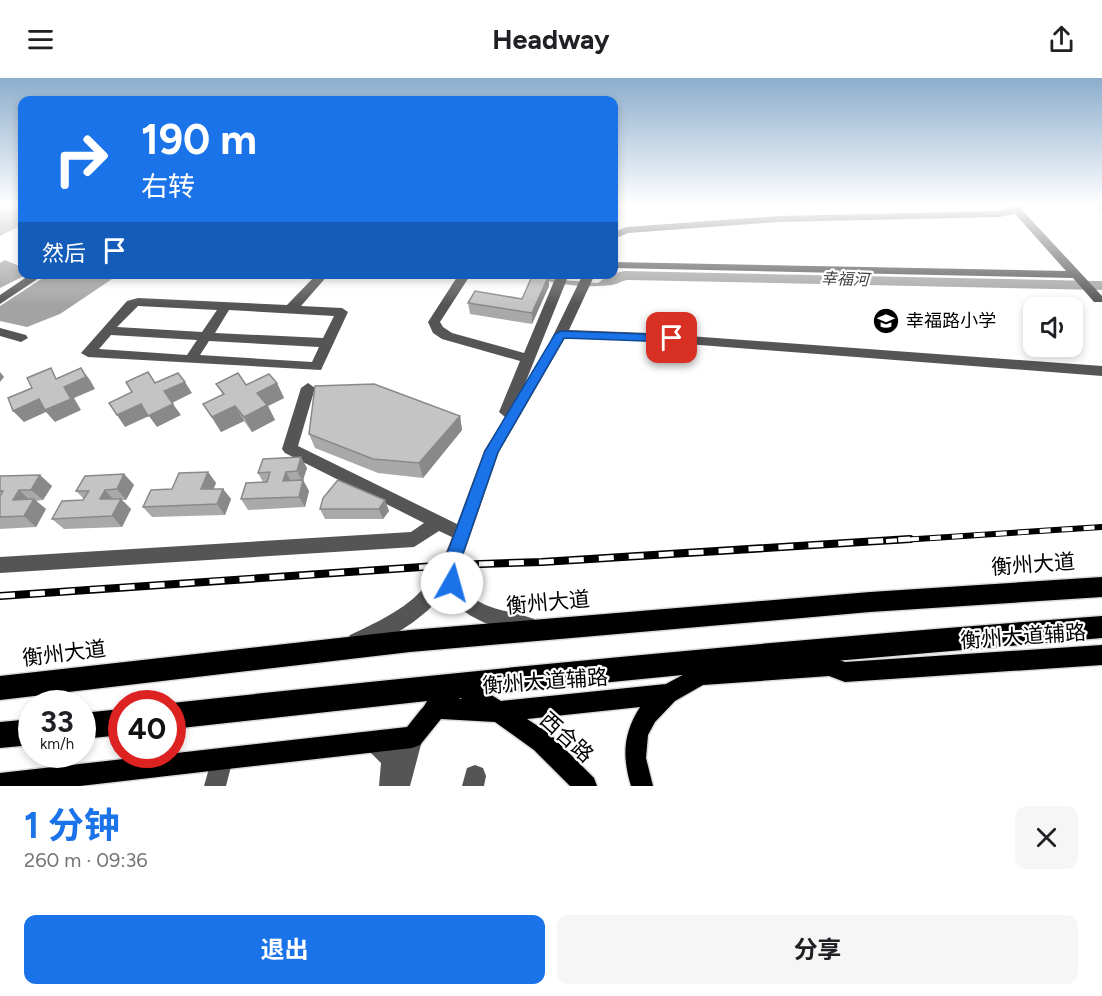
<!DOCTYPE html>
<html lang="zh">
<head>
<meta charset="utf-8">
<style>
	body { margin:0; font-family:Figtree,"Noto Sans SC",sans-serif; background:#f6f6f6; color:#202124; height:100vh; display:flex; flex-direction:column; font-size:22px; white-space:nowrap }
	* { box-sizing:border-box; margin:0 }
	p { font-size:20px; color:#757577 }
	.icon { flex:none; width:33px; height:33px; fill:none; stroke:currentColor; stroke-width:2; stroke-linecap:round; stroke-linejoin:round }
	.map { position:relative; height:708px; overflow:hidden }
	.drawer { display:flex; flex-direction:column; background:#fff; flex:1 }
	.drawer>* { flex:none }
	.guide { position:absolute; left:18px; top:18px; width:600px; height:183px; border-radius:12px; box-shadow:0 3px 9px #0003; background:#1a73e8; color:#fff; overflow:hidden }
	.tools { position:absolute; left:1023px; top:219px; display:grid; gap:12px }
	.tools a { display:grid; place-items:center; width:60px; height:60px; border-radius:12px; background:#fff; box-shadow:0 3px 9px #0003; font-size:30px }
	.speed { position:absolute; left:18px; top:612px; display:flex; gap:12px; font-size:30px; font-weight:700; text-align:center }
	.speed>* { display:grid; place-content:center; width:78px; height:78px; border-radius:50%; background:#fff; box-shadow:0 3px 9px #0003; line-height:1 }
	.speed small { font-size:15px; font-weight:400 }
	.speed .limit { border:9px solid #d22; background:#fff; color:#111 }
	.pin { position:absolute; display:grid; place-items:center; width:51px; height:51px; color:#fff; margin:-26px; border-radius:12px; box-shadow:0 3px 9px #0006 }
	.me { position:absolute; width:66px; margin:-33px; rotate:7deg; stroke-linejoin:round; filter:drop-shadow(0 0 4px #0008) }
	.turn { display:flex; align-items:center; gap:21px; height:126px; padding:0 24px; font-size:27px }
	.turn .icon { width:78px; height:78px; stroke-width:2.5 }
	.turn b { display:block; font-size:42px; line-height:51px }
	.then { display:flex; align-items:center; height:57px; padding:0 24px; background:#0003; gap:12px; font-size:22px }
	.round { display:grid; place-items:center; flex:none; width:63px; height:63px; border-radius:12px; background:#f6f6f6 }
	.head { display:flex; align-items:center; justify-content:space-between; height:102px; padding:0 24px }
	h1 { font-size:36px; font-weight:700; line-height:45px; color:#1a73e8 }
	.primary-button { display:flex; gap:12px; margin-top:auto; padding:12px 24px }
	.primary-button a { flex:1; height:69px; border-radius:12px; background:#1a73e8; color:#fff; font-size:24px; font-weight:700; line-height:69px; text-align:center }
	.primary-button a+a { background:#f6f6f6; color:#202124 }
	header { display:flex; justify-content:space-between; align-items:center; height:78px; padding:0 24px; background:#fff; font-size:27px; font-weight:700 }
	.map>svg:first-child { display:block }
	.water { fill:#a3a3a3 }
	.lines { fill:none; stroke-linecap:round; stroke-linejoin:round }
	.major-casing { stroke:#dbdbdb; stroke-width:3 }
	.highway-casing { stroke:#dbdbdb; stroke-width:3 }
	.minor { fill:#555; fill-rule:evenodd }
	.major { fill:#000; fill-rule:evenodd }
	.highway { fill:#000; fill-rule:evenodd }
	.rail-far1-casing { stroke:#000; stroke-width:6 }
	.rail-casing { stroke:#000; stroke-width:8 }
	.rail-far1 { stroke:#fff; stroke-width:4; stroke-dasharray:11; stroke-linecap:butt }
	.rail { stroke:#fff; stroke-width:5; stroke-dasharray:15; stroke-linecap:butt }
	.wall { fill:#a9a9a9 }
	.shaded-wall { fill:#898989 }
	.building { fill:#c4c4c4; stroke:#898989; stroke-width:1.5 }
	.route { fill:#1a73e8; stroke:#114b97; stroke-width:1.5 }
	.labels { text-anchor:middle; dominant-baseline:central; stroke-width:4.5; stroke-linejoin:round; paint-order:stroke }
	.far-water-label { font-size:16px; font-style:italic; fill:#444; stroke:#fff }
	.poi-label { font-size:18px; fill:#000; stroke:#fff; text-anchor:start }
	.near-street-label { font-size:21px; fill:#000; stroke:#fff }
</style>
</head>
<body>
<header><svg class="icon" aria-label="menu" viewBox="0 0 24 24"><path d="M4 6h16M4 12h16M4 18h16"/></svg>Headway<svg class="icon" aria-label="share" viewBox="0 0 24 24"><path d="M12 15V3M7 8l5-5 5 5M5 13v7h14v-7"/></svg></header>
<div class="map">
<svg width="1102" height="708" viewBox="0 0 1102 708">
	<rect width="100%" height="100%" fill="#fff"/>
	<g class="water">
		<path d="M0,127H22V147L0,158Z"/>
		<path d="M5,182L22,189V196L26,197L0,210V185Z"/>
		<path d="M624,193L1096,203H1102V212L630,202C624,202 621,204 616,206C598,211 547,207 532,197H548V201H550L598,205L609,197Z"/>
		<path d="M49,196H118V197L60,236L27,249L0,243V228Z"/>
	</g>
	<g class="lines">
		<g class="major-casing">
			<path id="major" d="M1102,567V587L845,604L829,598L703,607L675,623L655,644L648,657L646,680L653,708H631C622,678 623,656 640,629L527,641L550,656L594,700L597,708H570L534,672L495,644L441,641L420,667L412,670L80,708H0V695L407,649C429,622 426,619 462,621L452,614L449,607L452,600L459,597L501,623L666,606L701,587L829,578L845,584Z"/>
		</g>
		<g class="highway-casing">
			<g id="highway">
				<path d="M1102,499V519L870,534L410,574L0,622V598L410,552L870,514Z"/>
				<path d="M1102,538V560L753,590L461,619L445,639L436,643L427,639L423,630L427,623L172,651V625C482,591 791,561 1102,538Z"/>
				<path d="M122,631V657L82,661V635Z"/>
				<path d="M32,641V667L0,670V644Z"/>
			</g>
		</g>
		<g class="minor">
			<path d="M1015,127H1025L1022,132L1102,218V224H1094L1073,200L614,190V184L1066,193L1015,136L999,139L778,144L628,155L614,161V154L626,149L778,138L999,133Z"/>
			<path d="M1096,127H1102V132L1098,131Z"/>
			<path d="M31,196H45L0,226V217Z"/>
			<path d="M317,196H329L301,228L342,230L348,234L321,292L88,279L81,275L127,223L138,220L287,227ZM138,228L217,232L202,254L117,249ZM229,232L334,238L323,260L215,255ZM111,257L197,262L187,277L99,271ZM209,263L319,269L312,284L200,277Z"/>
			<path d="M459,196H471L440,244L443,249L452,255L524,275L557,196H569L524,308L549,266L583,196H595L569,252L648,255L1102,288V298L648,263L565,260L499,374L460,487C461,493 460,500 462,506C474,532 511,532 534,541L537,547L534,553C517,560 475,543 461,531C454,526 450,519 446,512C424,542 391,560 357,574L350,571L347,564L350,557C404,532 431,517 452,459L439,453L414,469L0,495V479L411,454L424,445L285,375L282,371L301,310L308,305L315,310L298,368L457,446L484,373L505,339L499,334L520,283L442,261L433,255L428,244Z"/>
			<path d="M0,250L26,257L28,260L21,264L0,258Z"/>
			<path d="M412,648L420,651L423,659L410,708H379L381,685L368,672L365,664L368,656L376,653L384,656L398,671L404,651Z"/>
			<path d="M222,670L230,673L233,681L226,708H204L214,673Z"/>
			<path d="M475,687L483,690L486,698L484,708H462L467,690Z"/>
		</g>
		<use href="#major" class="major"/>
		<use href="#highway" class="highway"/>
		<g class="rail-far1-casing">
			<path id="rail-far1" d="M886,463L1102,449"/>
		</g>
		<g class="rail-casing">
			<path id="rail" d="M0,518L451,487L542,484L910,461"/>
		</g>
		<use href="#rail-far1" class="rail-far1"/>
		<use href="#rail" class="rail"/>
	</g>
	<g class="wall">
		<path d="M549,208L532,246L470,236L468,225L522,221Z"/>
		<path d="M277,305L284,320L268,328L275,342L252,354L244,343L221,354L203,326L223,317L216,306L246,307Z"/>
		<path d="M460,338L462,352L423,400L378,395L315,370L309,356Z"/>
		<path d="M307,390L303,402L309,413L305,429L248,432L241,421L263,404L258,395Z"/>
		<path d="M208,394L216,405L213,411H223L231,421L225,437L152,439L143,429L172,411Z"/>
		<path d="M124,396L134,407L126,422H122L131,431L122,449L64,451L52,441L83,422L84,421L76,413Z"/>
		<path d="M0,398L52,408L43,422L36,423L46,431L36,449L0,451Z"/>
		<path d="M385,422L389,433L383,441H325L320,431Z"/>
	</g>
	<g class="shaded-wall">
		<path d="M549,197V208L532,246V235Z"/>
		<path d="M81,290L90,302L95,311L74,320L81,332L55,344L46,334L24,344L13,333L64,309Z"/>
		<path d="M0,294L4,299L0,304Z"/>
		<path d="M185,304L192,315L172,325L164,313Z"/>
		<path d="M277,305L284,320L268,328L275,342L252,354L244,339L257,315Z"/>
		<path d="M141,326H173L181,337L157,349L149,338L125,349L117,337Z"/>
		<path d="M235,328L244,343L221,354L212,339Z"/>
		<path d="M460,338L462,352L423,400L419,385Z"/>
		<path d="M301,379L307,390L303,402L309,413L305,429L299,419L303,404L297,393Z"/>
		<path d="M208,394L216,405L209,422L201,411Z"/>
		<path d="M286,394L292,405L283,403Z"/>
		<path d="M124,396L134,407L126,422L117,411Z"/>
		<path d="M40,397L52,408L43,422L31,412Z"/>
		<path d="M223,411L231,421L225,437L217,426Z"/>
		<path d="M19,412L31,423L13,422Z"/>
		<path d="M105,412L115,423L100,421Z"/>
		<path d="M34,421L46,431L36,449L24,438Z"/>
		<path d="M121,421L131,431L122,449L112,438Z"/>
		<path d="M385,422L389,433L383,441L379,431Z"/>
	</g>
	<g class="building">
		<path d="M533,196L549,197L532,235L468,225L475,213L522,221Z"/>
		<path d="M51,290L56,301L81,290L86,299L64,309L71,321L45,332L39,321L13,333L8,320L32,310L27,300Z"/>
		<path d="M148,294L155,305L178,295L185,304L164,313L173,326L148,338L141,326L117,337L109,325L132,314L126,304Z"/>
		<path d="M238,295L246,307L269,296L277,305L257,315L267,327L244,339L235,328L212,339L203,326L224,316L216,306Z"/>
		<path d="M374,306L460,338L419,385L373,381L309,356L315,308Z"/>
		<path d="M301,379L297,393L286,394L283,403L303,402L299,419L241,421L246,405L267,404L270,394L258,395L263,381Z"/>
		<path d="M208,394L201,411H223L217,426L143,429L151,412L172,411L179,395Z"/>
		<path d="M124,396L117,411L105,412L100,421H121L112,438L52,441L62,423L83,422L89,413H76L85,398Z"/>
		<path d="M40,397L31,412H19L13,422L34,421L24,438L0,439V418L3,413H0V398Z"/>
		<path d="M338,402L385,422L379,431H320L323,420Z"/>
	</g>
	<linearGradient id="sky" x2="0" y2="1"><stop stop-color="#8cadcc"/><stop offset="0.56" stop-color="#fff"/><stop offset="1" stop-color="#fff" stop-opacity="0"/></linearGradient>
	<rect width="1102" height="227" fill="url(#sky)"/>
	<path class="route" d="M561,253L672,257L678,260L672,264L564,260L498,374L459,487L460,505L458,510L452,512L446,510L443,487L485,373L555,256Z"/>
	<defs>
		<g id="school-disc" transform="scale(1.35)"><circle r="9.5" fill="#000" stroke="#fff"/><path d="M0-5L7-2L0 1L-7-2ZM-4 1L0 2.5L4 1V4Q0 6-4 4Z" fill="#fff"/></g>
	</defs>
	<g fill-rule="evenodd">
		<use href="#school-disc" x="886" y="243"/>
	</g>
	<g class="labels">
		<g class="far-water-label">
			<text transform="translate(845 201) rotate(2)">幸福河</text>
		</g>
		<g class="poi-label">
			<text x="906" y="243">幸福路小学</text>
		</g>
		<g class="near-street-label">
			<text transform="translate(1033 486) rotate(-4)">衡州大道</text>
			<text transform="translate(548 524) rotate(-5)">衡州大道</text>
			<text transform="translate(1023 558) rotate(-4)">衡州大道辅路</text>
			<text transform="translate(64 575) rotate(-7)">衡州大道</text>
			<text transform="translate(545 603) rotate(-4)">衡州大道辅路</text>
			<text transform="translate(567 659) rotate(42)">西合路</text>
		</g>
	</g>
</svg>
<div class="tools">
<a><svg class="icon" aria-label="sound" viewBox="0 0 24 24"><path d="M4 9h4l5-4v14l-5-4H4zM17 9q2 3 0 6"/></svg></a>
</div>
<div class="speed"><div>33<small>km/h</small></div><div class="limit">40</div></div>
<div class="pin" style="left:672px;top:260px;background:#d93025"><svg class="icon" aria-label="arrive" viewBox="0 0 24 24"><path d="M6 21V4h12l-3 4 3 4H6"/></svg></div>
<svg class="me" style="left:452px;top:505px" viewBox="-20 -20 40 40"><circle r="19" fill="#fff"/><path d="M0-13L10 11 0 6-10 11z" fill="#1a73e8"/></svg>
<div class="guide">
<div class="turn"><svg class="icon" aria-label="right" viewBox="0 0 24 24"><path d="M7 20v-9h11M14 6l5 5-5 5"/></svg><div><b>190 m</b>右转</div></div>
<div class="then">然后<svg class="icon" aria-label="arrive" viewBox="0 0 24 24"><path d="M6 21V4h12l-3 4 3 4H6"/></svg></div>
</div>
</div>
<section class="drawer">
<div class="head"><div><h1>1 分钟</h1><p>260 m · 09:36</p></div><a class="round"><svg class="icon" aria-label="close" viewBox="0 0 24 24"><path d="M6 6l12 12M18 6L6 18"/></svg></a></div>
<div class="primary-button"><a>退出</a><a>分享</a></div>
</section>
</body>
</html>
